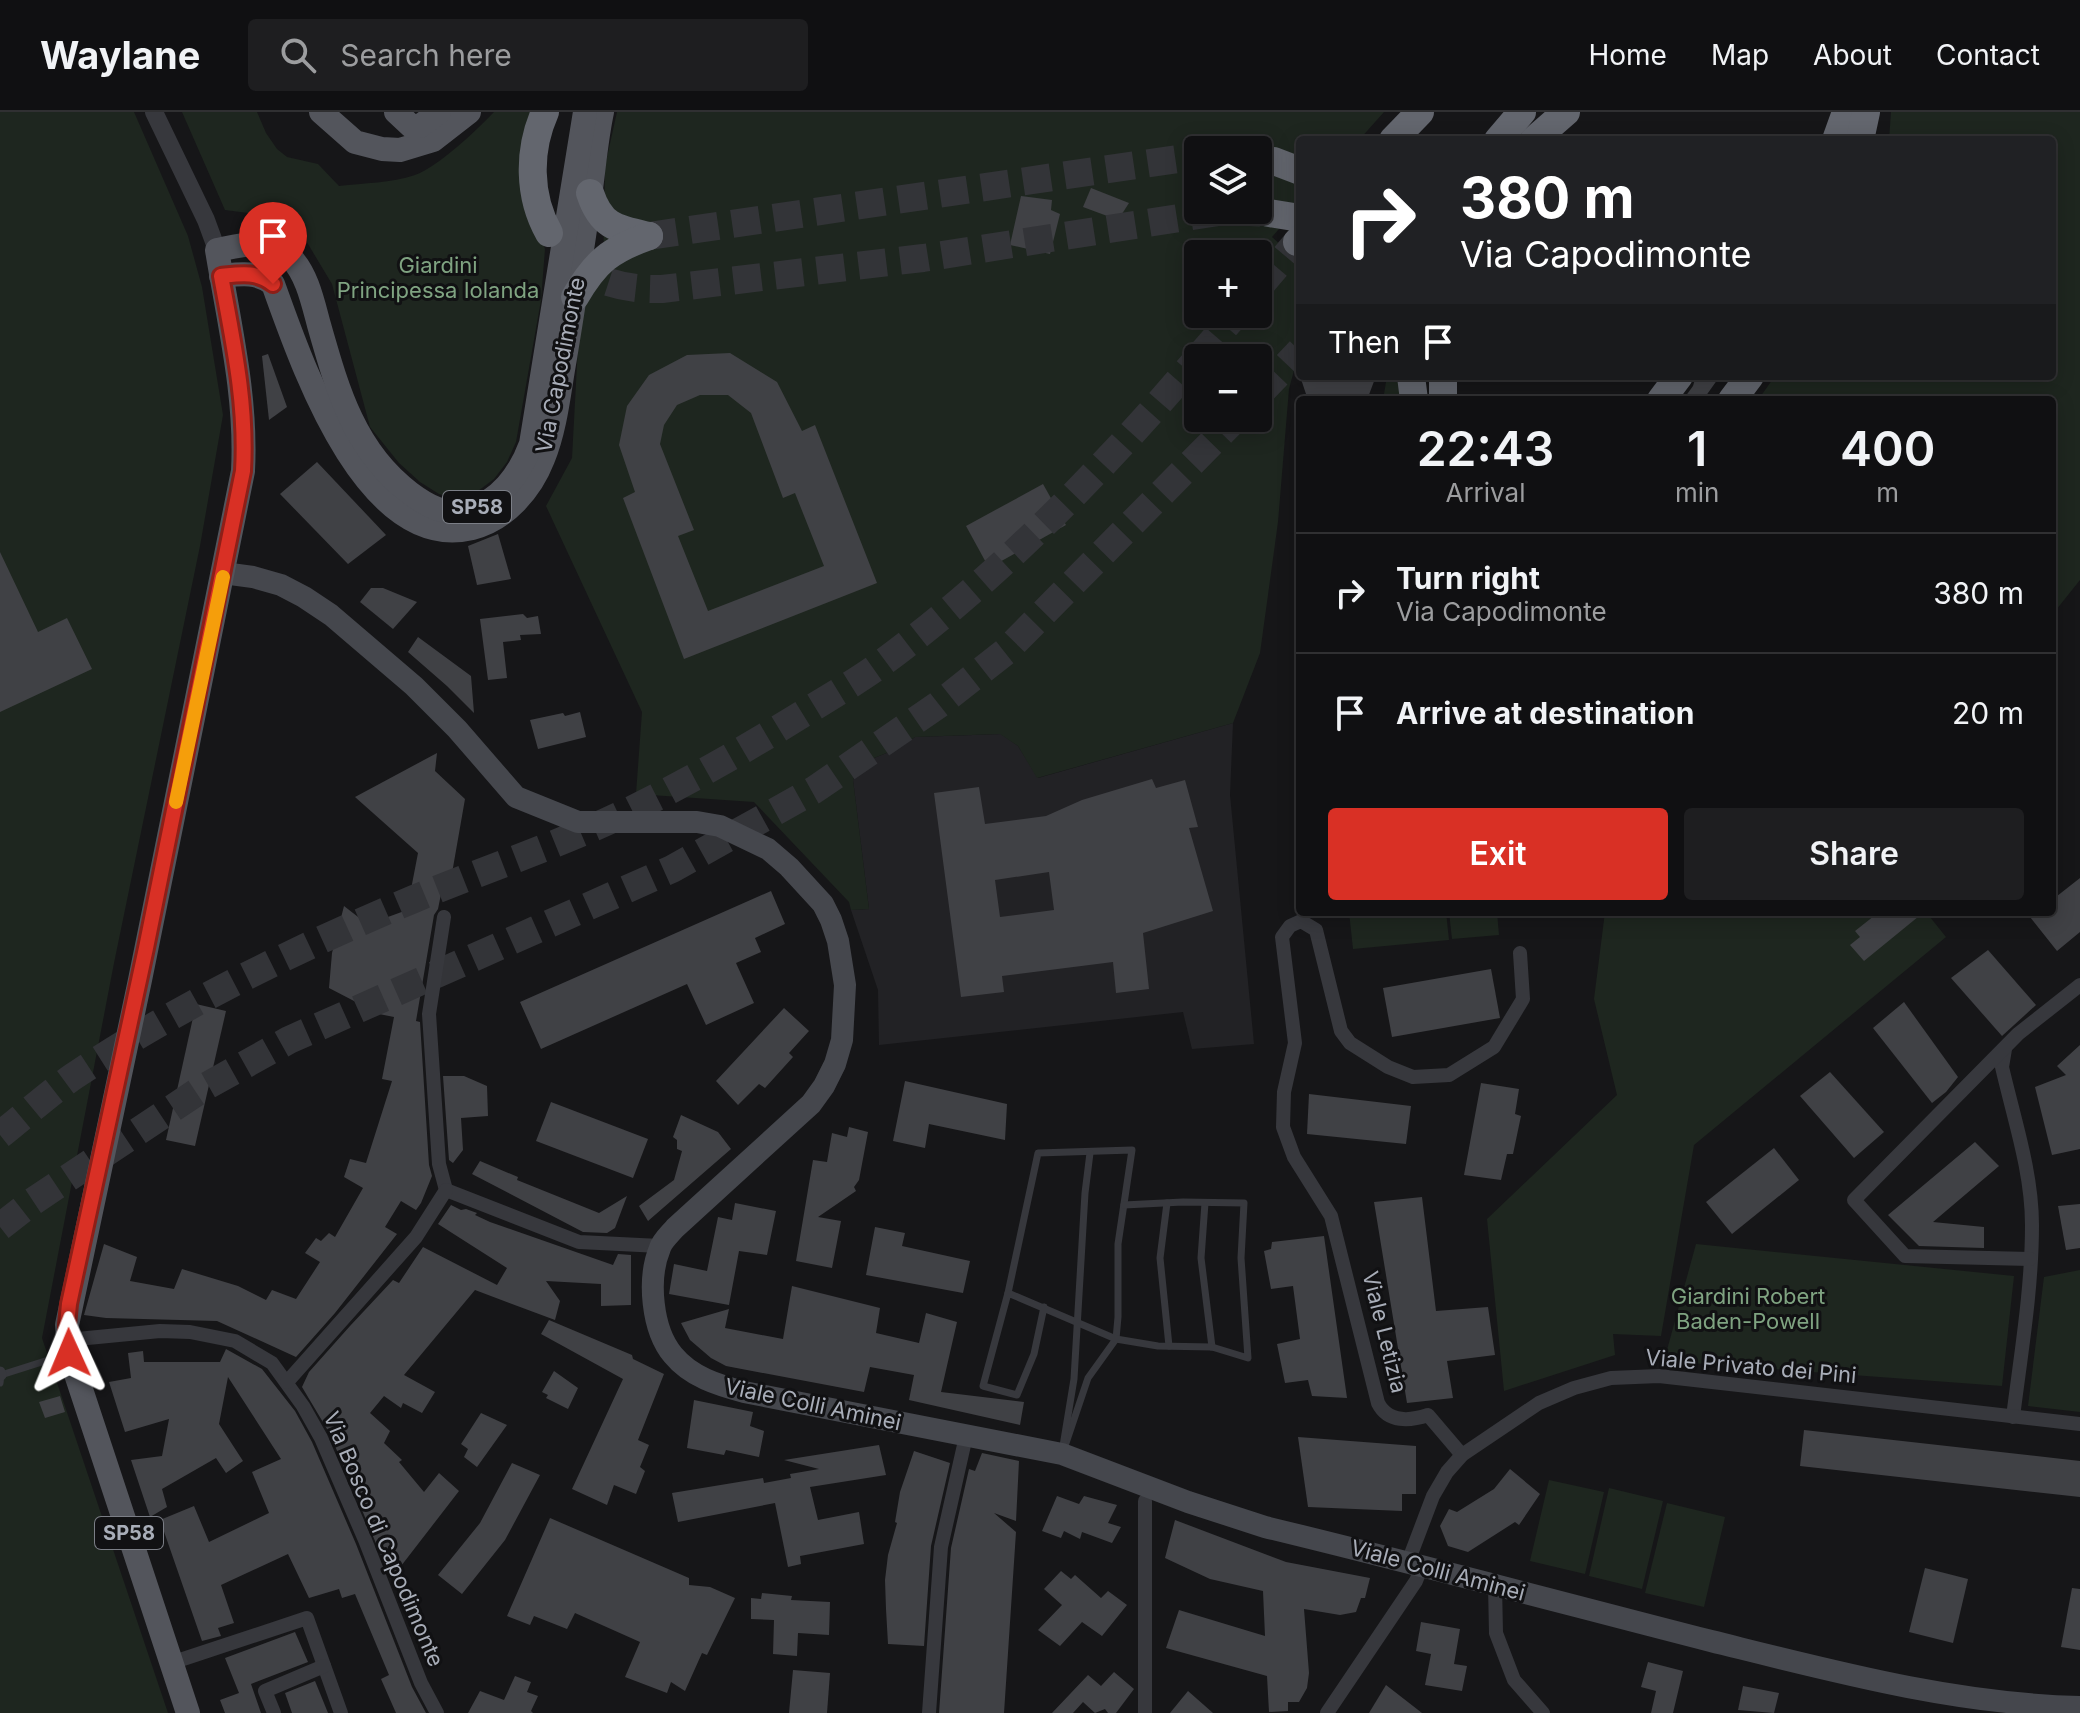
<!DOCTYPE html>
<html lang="en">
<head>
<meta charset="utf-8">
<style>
	body { margin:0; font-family:Inter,sans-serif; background:#1e1e20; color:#f1f3f6; height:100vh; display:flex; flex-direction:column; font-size:30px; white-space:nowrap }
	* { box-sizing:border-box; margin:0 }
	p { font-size:26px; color:#9c9d9f }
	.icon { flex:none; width:44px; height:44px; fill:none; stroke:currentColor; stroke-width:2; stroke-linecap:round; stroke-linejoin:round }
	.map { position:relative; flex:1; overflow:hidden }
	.side { position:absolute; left:1296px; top:284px; width:760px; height:520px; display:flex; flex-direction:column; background:#101012; border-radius:8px; box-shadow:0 4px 20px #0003,0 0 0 2px #303032 }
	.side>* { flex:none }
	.guide { position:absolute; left:1296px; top:24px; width:760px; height:244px; border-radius:8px; box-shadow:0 4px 20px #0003,0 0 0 2px #303032; background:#202124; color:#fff; overflow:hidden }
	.fabs { position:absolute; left:1184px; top:24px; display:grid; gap:16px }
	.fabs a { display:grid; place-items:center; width:88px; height:88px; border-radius:8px; background:#101012; box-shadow:0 4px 20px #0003,0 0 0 2px #303032; font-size:40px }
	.pin { position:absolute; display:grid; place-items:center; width:68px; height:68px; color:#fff; margin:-82px -34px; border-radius:50% 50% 50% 0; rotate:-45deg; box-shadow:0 0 8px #0007 }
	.pin .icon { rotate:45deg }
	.me { position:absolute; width:88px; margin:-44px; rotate:359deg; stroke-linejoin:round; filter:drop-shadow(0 0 6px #0008) }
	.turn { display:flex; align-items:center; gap:28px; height:168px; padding:0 32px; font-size:36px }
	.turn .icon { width:104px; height:104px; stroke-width:2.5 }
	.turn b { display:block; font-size:56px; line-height:68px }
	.then { display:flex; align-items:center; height:76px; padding:0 32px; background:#0003; gap:16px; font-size:30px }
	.eta { display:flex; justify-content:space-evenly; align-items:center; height:136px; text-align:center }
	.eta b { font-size:48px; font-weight:600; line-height:56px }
	.button { display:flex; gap:16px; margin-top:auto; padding:16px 32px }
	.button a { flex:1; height:92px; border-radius:8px; background:#d93025; color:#fff; font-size:32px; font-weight:600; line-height:92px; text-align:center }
	.button a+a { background:#1e1e20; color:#f1f3f6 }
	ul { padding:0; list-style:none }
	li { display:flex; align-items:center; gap:24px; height:120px; padding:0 32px; border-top:2px solid #303032 }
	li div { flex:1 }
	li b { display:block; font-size:30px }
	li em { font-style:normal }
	header { display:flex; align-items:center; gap:48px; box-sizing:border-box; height:112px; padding:0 40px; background:#101012; border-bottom:2px solid #303032 }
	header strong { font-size:38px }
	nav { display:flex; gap:44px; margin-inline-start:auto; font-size:28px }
	.search { width:560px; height:72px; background:#1e1e20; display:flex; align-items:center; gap:20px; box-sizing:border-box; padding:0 28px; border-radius:8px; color:#9c9d9f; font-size:30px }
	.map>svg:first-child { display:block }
	.built { fill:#222225 }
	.green { fill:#1e261f; fill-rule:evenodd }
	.building { fill:#404145; fill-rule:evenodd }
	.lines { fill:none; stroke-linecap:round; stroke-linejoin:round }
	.motorway-tunnel { stroke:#333438; stroke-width:28; stroke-dasharray:28 14; stroke-linecap:butt }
	.service { stroke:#37383d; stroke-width:7 }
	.pedestrian { stroke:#37383d; stroke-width:11 }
	.minor { stroke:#37383d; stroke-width:14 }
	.tertiary { stroke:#37383d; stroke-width:18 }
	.secondary { stroke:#45474d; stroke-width:22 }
	.primary { stroke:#53555c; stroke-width:24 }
	.motorway { stroke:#63666e; stroke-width:28 }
	.route-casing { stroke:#8d1f18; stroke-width:20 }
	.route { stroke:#d93025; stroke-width:14 }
	.slow { stroke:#f59e0b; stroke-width:14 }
	.labels { text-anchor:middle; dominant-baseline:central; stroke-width:6; stroke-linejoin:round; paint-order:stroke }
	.shield { fill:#111113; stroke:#7b7e86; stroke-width:2 }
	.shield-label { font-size:20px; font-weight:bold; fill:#a8adb8 }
	.park-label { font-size:22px; fill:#7fa381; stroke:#111113 }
	.street-label { font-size:22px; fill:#a8adb8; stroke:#111113 }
</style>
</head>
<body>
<header>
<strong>Waylane</strong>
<div class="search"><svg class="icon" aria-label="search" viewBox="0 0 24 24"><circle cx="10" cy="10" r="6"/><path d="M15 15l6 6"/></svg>Search here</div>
<nav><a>Home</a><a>Map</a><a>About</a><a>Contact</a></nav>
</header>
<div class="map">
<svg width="2080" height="1601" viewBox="0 0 2080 1601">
	<rect width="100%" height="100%" fill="#161618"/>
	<path class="built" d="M1233,611L1230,683L1254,932L1192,937L1183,900L879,933L878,878L851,798L869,797L853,668L859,652L899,636L915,625L1001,622L1018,634L1038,666Z"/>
	<g class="green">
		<path d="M0,0H134L188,124L202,175L223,303L200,434L114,851L42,1226L168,1601H0Z"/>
		<path d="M182,0H257L266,21L277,37L287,45L318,52L339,74C364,71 391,71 415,63C438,55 477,18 494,0H537L521,32L523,72L545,137L541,188L516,330L507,350L494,367L474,382L456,387L439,382L420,370L399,351L370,315L332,172L293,107L225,98Z"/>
		<path d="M617,0H1384L1359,28H1300V93L1272,125L1300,150V236L1289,277L1278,410L1260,541L1233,611L1037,666L1018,634L1000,622L915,625L899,636L859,652L853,668L869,797L851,798L849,790L754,690L636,682L642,600L546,394L572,346L578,234L583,198L603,163L605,54ZM1198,38H1258V98H1198ZM1198,142H1258V202H1198ZM1198,246H1258V306H1198Z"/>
		<path d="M1891,0H2080V468L2052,503V288H1758L1775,264H2052V28H1889Z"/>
		<path d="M1387,264H1402L1403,288H1383Z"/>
		<path d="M1349,800H1446L1449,828L1353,837Z"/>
		<path d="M1449,800H1497L1499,823L1452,827Z"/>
		<path d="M1605,800H1926L1946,825L1694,1033L1661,1224L1613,1222L1615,1243L1504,1279L1487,1107L1617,983L1594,887Z"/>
		<path d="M1696,1132L2014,1164L2002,1274L1664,1249Z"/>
		<path d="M2080,1158V1300L2028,1294L2044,1165Z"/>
		<path d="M1549,1368L1604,1380L1585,1462L1530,1449Z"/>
		<path d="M1609,1376L1663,1389L1642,1477L1589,1464Z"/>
		<path d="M1667,1391L1725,1405L1704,1495L1645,1481Z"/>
	</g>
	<g class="building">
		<path d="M1091,76L1129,91L1118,108L1083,95Z"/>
		<path d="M1021,84L1052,88L1051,98L1060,102L1050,142L1010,133Z"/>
		<path d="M730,241L777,270L802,319L815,313L877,471L684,547L623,386L635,380L619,333L627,294L649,263L687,243ZM700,283H728L751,301L783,386L795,381L824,454L708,499L678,424L694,418L660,332L664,313L677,293Z"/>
		<path d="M268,242L287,295L269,308L262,244Z"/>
		<path d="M1300,264H1376L1367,288H1308Z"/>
		<path d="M1696,264H1720L1703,288H1689L1685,285L1693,274Z"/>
		<path d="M317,350L386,423L348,452L280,382Z"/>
		<path d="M1043,372L1066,413L989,456L966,414Z"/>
		<path d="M498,422L511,467L477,473L468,434Z"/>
		<path d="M0,440L38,520L67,506L92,557L0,600Z"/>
		<path d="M371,476H383L417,490L393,517L360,490Z"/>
		<path d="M523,502L527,506L538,504L541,522L520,523L521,528L503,530L507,566L488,568L480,507Z"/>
		<path d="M418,525L471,564L474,601L447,574L408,540Z"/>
		<path d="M580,600L586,625L538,637L530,608L563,601L565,604Z"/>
		<path d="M437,641L435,659L465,687L451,767L445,762L438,797L434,803L416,909L420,910L429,1053L432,1064L421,1091L416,1098L401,1089L385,1115L397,1122L335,1201L296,1245L217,1209L106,1206L84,1203L104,1132L137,1145L130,1169L174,1177L182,1157L238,1174L266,1188L272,1178L296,1187L320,1150L305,1141L316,1126L321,1129L329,1121L335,1125L363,1076L344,1065L350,1047L366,1051L392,969L382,967L394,905L379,902L329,876L332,841L344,794L362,808L378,800L377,809L407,798L418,741L355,685Z"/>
		<path d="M1152,667L1156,676L1185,668L1198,715L1189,716L1213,799L1143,821L1149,877L1116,881L1113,850L1002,864L1004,880L961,885L934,681L979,675L985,712L1046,704L1082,688ZM1049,760L1054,798L1000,805L995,768Z"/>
		<path d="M2080,766V820L2057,839L2026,800H2052V788Z"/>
		<path d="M771,779L785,812L755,826L761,840L736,851L754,891L706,913L687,872L541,937L520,890Z"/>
		<path d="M1879,800H1924L1864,849L1850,833L1860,825L1855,819Z"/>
		<path d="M1988,838L2036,893L2002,924L1951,866Z"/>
		<path d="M1491,857L1500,906L1392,925L1383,876Z"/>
		<path d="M1904,890L1958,965L1946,980L1932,991L1873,916Z"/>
		<path d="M196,892L226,899L195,1034L166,1028Z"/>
		<path d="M784,896L809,919L789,941L793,945L765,976L759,972L738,993L716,969Z"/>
		<path d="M2080,933V1037L2052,1043L2035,975L2066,963L2057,954Z"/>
		<path d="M1830,960L1884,1020L1854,1046L1800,984Z"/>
		<path d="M443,964H464L487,974L488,1004L461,1006L463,1038L453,1051L449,1048Z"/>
		<path d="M905,969L1007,992L1005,1028L929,1012L925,1036L893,1029Z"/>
		<path d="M1481,971L1519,977L1515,1002L1521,1004L1513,1042H1507L1501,1068L1464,1063Z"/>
		<path d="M1309,982L1411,994L1406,1032L1307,1022Z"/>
		<path d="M551,990L648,1027L633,1066L536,1029Z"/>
		<path d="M681,1003L718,1020L731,1037L648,1109L639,1094L674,1068L682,1039L677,1037V1028L673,1025Z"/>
		<path d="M849,1015L868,1020L859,1068L854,1075L856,1079L818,1105L841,1109L832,1156L796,1149L813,1048L827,1050L832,1021L847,1025Z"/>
		<path d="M1975,1030L1999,1054L1933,1110L1984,1115V1136L1919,1134L1888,1103Z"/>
		<path d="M1774,1036L1799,1068L1732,1122L1706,1090Z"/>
		<path d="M480,1049L518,1065L517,1068L599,1101L627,1084L615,1116L607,1121L583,1120L472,1062Z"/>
		<path d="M1422,1085L1436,1199L1488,1195L1495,1243L1447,1249L1453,1286L1407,1291L1374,1090Z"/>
		<path d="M735,1091L776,1099L767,1143L739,1139L729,1193L669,1182L674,1152L707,1159L718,1105L732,1108Z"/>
		<path d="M2080,1092V1136L2066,1138L2058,1094Z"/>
		<path d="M451,1093L461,1098L466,1097L477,1101L475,1103L490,1110L613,1153L618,1142L631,1143V1193L601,1194V1172L546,1169L560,1189L555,1208L475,1178L404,1263L435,1280L422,1301L403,1291L401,1296L384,1284L370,1301L390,1319L384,1331L402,1348L399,1350L424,1380L439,1361L459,1379L391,1467L330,1322L302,1275L309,1260L350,1214L393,1168L399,1171L423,1135L497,1173L507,1156L438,1112Z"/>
		<path d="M875,1115L905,1121L902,1134L970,1149L963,1181L866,1163Z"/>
		<path d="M1324,1124L1347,1286L1312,1284L1308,1268L1285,1271L1277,1232L1300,1227L1293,1174L1271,1177L1264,1139L1271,1137L1272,1130Z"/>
		<path d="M792,1174L880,1196L876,1221L919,1231L926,1201L957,1210L941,1280L1024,1290L1020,1313L909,1288L914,1263L870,1255L864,1280L726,1254L711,1246L690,1228L681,1211L729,1197L725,1216L783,1227Z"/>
		<path d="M549,1208L632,1243L633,1247L664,1262L638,1328L649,1333L640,1355L645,1359L636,1382L614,1373L607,1393L572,1377L623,1267L541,1222Z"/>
		<path d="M226,1237L262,1257L295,1299L312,1330L356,1432L412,1575L426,1601H396L381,1567L389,1563L355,1482L342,1486L339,1477L309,1486L288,1442L221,1473L234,1511L218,1516L221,1524L202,1529L160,1408L194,1394L209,1430L269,1401L252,1360L281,1347L228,1265L219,1312L243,1349L226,1361L216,1346L162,1377L167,1395L150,1405L131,1348L162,1344L169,1307L125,1320L109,1270L131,1266L128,1241L143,1239L144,1250H220Z"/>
		<path d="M554,1259L578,1276L568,1297L546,1286L548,1283L542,1280Z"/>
		<path d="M60,1284L65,1300L45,1306L39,1290Z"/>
		<path d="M694,1288L753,1300L750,1314L764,1319L759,1345L726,1338L724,1343L687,1336Z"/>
		<path d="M481,1301L507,1313L477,1355L464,1345L468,1337L461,1332Z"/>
		<path d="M1804,1318L2080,1349V1385L1800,1354Z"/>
		<path d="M1298,1325L1416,1334V1382H1402V1399L1308,1395Z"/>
		<path d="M879,1333L886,1363L810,1375L818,1408L859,1400L864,1432L800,1444L801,1452L788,1455L775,1391L678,1410L672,1381L763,1366L764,1371L791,1366L790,1362L819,1357L784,1348Z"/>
		<path d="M914,1339L950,1351L931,1434L924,1534L888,1532L886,1497L885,1468L888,1443L897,1411L895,1410L900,1380Z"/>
		<path d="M982,1341L1019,1349L1016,1409L994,1401L1016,1420L1004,1601H939L951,1436L969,1357L975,1359Z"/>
		<path d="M512,1351L540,1363L505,1428L462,1482L438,1463L480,1411Z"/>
		<path d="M1510,1357L1540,1382L1519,1413L1515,1410L1468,1440L1448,1434L1440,1414L1449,1397L1457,1400L1494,1377Z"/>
		<path d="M1057,1384L1079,1392L1084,1384L1117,1393L1108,1411L1121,1415L1112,1431L1082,1420L1080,1427L1064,1419L1061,1426L1042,1419Z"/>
		<path d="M550,1406L689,1466V1473L710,1475L735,1486L707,1543L702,1541L685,1579L671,1570L667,1581L625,1565L640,1530L575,1501L567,1517L534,1504L530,1513L507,1504Z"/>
		<path d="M1175,1408L1286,1450L1370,1466L1365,1486H1361L1356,1500L1340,1503L1304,1497L1309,1561L1307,1576L1299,1590H1288V1599L1269,1600L1267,1564L1166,1536L1179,1498L1265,1524L1263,1479L1210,1467L1165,1446Z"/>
		<path d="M1925,1456L1968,1467L1953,1531L1909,1520Z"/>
		<path d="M1061,1459L1071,1467L1075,1463L1101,1486L1108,1479L1127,1493L1102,1524L1082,1510L1060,1534L1038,1518L1062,1493L1044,1477Z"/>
		<path d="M2072,1476L2080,1477V1538L2061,1535Z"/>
		<path d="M762,1481L792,1484L791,1488L830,1490L829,1523L798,1521L797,1544L773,1542L774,1508L751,1507V1486L761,1487Z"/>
		<path d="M1421,1510L1460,1517L1454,1552L1467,1554L1462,1579L1425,1573L1431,1542L1416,1539Z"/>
		<path d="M295,1520L308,1550L251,1572L261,1601H225L220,1588L239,1581L225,1546Z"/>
		<path d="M1648,1550L1683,1559L1673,1601H1651L1656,1579L1641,1575Z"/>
		<path d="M793,1558L830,1561L827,1601H789Z"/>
		<path d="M1114,1560L1134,1577L1116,1601H1108L1105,1597L1095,1601L1083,1590L1073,1601H1052L1088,1563L1101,1574Z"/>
		<path d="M515,1564L531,1570L527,1580L538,1584L531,1599L533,1601H468L480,1579L504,1588Z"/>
		<path d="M315,1569L328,1601H292L285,1581Z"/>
		<path d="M1386,1573L1422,1601H1369Z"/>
		<path d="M1743,1574L1779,1581L1774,1601L1738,1598Z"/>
		<path d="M1188,1579L1213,1601H1170Z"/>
	</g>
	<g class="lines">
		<g class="motorway-tunnel">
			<path d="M649,124L1198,44"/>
			<path d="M572,150C597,171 629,178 662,177L923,146L1224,99L1269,101"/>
			<path d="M1258,176L1297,130"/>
			<path d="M1198,246L1236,202"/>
			<path d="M1258,283L1300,239"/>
			<path d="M0,1023C24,1004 48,982 74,964C180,893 296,837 414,787C485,757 560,733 629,699C692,668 753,633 812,596C833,583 854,571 874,557C995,469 1101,360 1198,246"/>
			<path d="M0,1115L32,1090L203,976L289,928L672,757L814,678L938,593L1005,540L1236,306"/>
		</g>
		<g class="service">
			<path d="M1167,1091L1160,1146L1169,1234"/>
			<path d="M1205,1091L1201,1146L1212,1235"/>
			<path d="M1008,1181L1038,1041L1132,1038L1118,1132V1205L1116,1227L1088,1266L1063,1340"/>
			<path d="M1044,1195L1034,1242L1017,1283L983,1274L1008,1181L1116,1227L1158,1234L1212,1235L1248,1246L1241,1146L1244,1091L1183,1090L1124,1093"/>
			<path d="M0,1271L1,1263L64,1243"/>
			<path d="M1062,1340L1074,1267L1085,1081L1090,1041"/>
		</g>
		<path class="pedestrian" d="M0,1260L1,1263"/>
		<g class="minor">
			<path d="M444,805L429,902L439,1052L446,1078"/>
			<path d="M2005,937L2002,955C2014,1007 2032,1060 2032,1113C2032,1177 2021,1241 2013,1305"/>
			<path d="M446,1078L579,1130L660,1134"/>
			<path d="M2030,1147L1905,1144L1854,1088L2018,922L2080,873"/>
			<path d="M67,1228L160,1219L190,1220L235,1229L272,1251L303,1294L321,1326L365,1428L421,1571L437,1601"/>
			<path d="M287,1270L416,1125L446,1078"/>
			<path d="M1462,1343L1428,1303C1410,1309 1388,1311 1378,1291L1331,1104L1294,1045L1283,1015L1284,980L1295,931L1282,825L1290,814L1301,809L1316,818L1341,919L1350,931L1388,955L1413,965L1449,963L1494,935L1523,887L1520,841"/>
			<path d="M1145,1389V1601"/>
			<path d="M1408,1450L1433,1384L1447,1360L1462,1343L1539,1291L1574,1276L1611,1266L1659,1264L2080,1312"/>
			<path d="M1495,1473L1496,1521L1514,1568L1543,1601"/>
			<path d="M171,1551L307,1506L341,1601"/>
			<path d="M274,1601L265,1579L324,1554"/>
			<path d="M929,1601L941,1435L964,1333"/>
			<path d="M1327,1601L1416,1469L1422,1454"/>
		</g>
		<path class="tertiary" d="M154,0L206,108L217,138"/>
		<path class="secondary" d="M223,461L253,465L281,473L304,485L331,503L414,574L457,617L516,685L578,710H697L720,714L768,737L789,755L823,792L831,808L838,829L845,873L842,928L835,952L824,974L811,992L675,1116C670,1122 662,1129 660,1136C647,1167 652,1218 673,1243C691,1265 718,1273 744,1280L1062,1342L1188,1390L1265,1415C1414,1451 1563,1491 1711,1529C1832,1559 1954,1592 2080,1595"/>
		<g class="primary">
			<path d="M321,0L355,30L382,37L400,38L433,28L469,0"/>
			<path d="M396,0L411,14H420L439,0"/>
			<path d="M221,164C240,162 257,159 273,172C300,246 364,442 472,416C505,408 531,378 543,347C556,315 559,279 565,246C574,192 582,138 590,84C594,56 596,28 602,0"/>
			<path d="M188,1601L69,1241L67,1213L140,868L243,359C247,284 229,212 217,138C242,133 271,124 291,146C307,162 313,191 319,213C337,276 354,339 410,381C426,393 445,404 466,399C499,391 520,362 531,332L585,0"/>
		</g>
		<g class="motorway">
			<path d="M545,0C528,38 528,84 549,121"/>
			<path d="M1393,28L1420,0"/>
			<path d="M1498,28L1522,0"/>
			<path d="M1534,28L1566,0"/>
			<path d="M1836,28L1846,0"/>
			<path d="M1860,28L1866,0"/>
			<path d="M1274,49L1300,59"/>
			<path d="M590,81C601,115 617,117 649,124"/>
			<path d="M1269,101L1300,106"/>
			<path d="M1297,130L1300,127"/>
			<path d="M575,185C596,149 610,138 649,124"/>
			<path d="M1411,264L1414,288"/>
			<path d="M1443,288V264"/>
			<path d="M1661,288L1679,264"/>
			<path d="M1732,288L1750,264"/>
		</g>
	</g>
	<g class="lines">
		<g class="route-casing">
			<path id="route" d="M69,1241L67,1213L69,1192L146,836L243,359C247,292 233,229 221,164C240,162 257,159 273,172"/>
		</g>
		<use href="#route" class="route"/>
		<path class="slow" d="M176,690L223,465"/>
	</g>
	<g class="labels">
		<g class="shield">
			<rect x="443" y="379" width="68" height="32" rx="6"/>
			<rect x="95" y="1405" width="68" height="32" rx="6"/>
		</g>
		<g class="shield-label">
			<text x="477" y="395">SP58</text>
			<text x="129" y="1421">SP58</text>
		</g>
		<g class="park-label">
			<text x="438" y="153">Giardini<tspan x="438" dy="25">Principessa Iolanda</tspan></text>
			<text x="1748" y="1184">Giardini Robert<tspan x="1748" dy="25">Baden-Powell</tspan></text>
		</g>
		<g class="street-label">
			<text transform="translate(560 253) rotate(-79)">Via Capodimonte</text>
			<text transform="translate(1385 1220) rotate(76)">Viale Letizia</text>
			<text transform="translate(1751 1254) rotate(5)">Viale Privato dei Pini</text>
			<text transform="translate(813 1292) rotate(12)">Viale Colli Aminei</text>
			<text transform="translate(384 1427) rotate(67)">Via Bosco di Capodimonte</text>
			<text transform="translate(1438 1458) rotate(15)">Viale Colli Aminei</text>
		</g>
	</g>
</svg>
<div class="fabs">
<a><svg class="icon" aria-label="layers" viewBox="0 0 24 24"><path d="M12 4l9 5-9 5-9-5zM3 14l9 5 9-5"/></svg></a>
<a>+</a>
<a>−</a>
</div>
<div class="pin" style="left:273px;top:172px;background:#d93025"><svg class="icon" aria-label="arrive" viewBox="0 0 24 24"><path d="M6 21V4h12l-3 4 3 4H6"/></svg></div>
<svg class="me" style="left:69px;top:1241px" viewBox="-20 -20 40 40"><path d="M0-17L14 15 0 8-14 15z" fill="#d93025" stroke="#fff" stroke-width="4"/></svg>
<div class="guide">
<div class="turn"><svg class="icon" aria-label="right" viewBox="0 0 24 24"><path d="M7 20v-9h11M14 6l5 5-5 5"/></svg><div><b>380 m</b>Via Capodimonte</div></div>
<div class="then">Then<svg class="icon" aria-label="arrive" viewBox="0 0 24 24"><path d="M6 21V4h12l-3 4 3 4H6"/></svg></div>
</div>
<section class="side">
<div class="eta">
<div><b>22:43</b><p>Arrival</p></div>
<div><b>1</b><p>min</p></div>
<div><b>400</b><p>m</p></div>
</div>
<ul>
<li><svg class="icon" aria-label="right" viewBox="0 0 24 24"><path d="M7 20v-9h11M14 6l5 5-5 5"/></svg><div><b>Turn right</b><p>Via Capodimonte</p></div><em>380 m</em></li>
<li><svg class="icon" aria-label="arrive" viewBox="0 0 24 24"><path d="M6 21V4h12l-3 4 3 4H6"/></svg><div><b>Arrive at destination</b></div><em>20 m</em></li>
</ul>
<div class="button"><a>Exit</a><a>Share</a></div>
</section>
</div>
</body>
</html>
